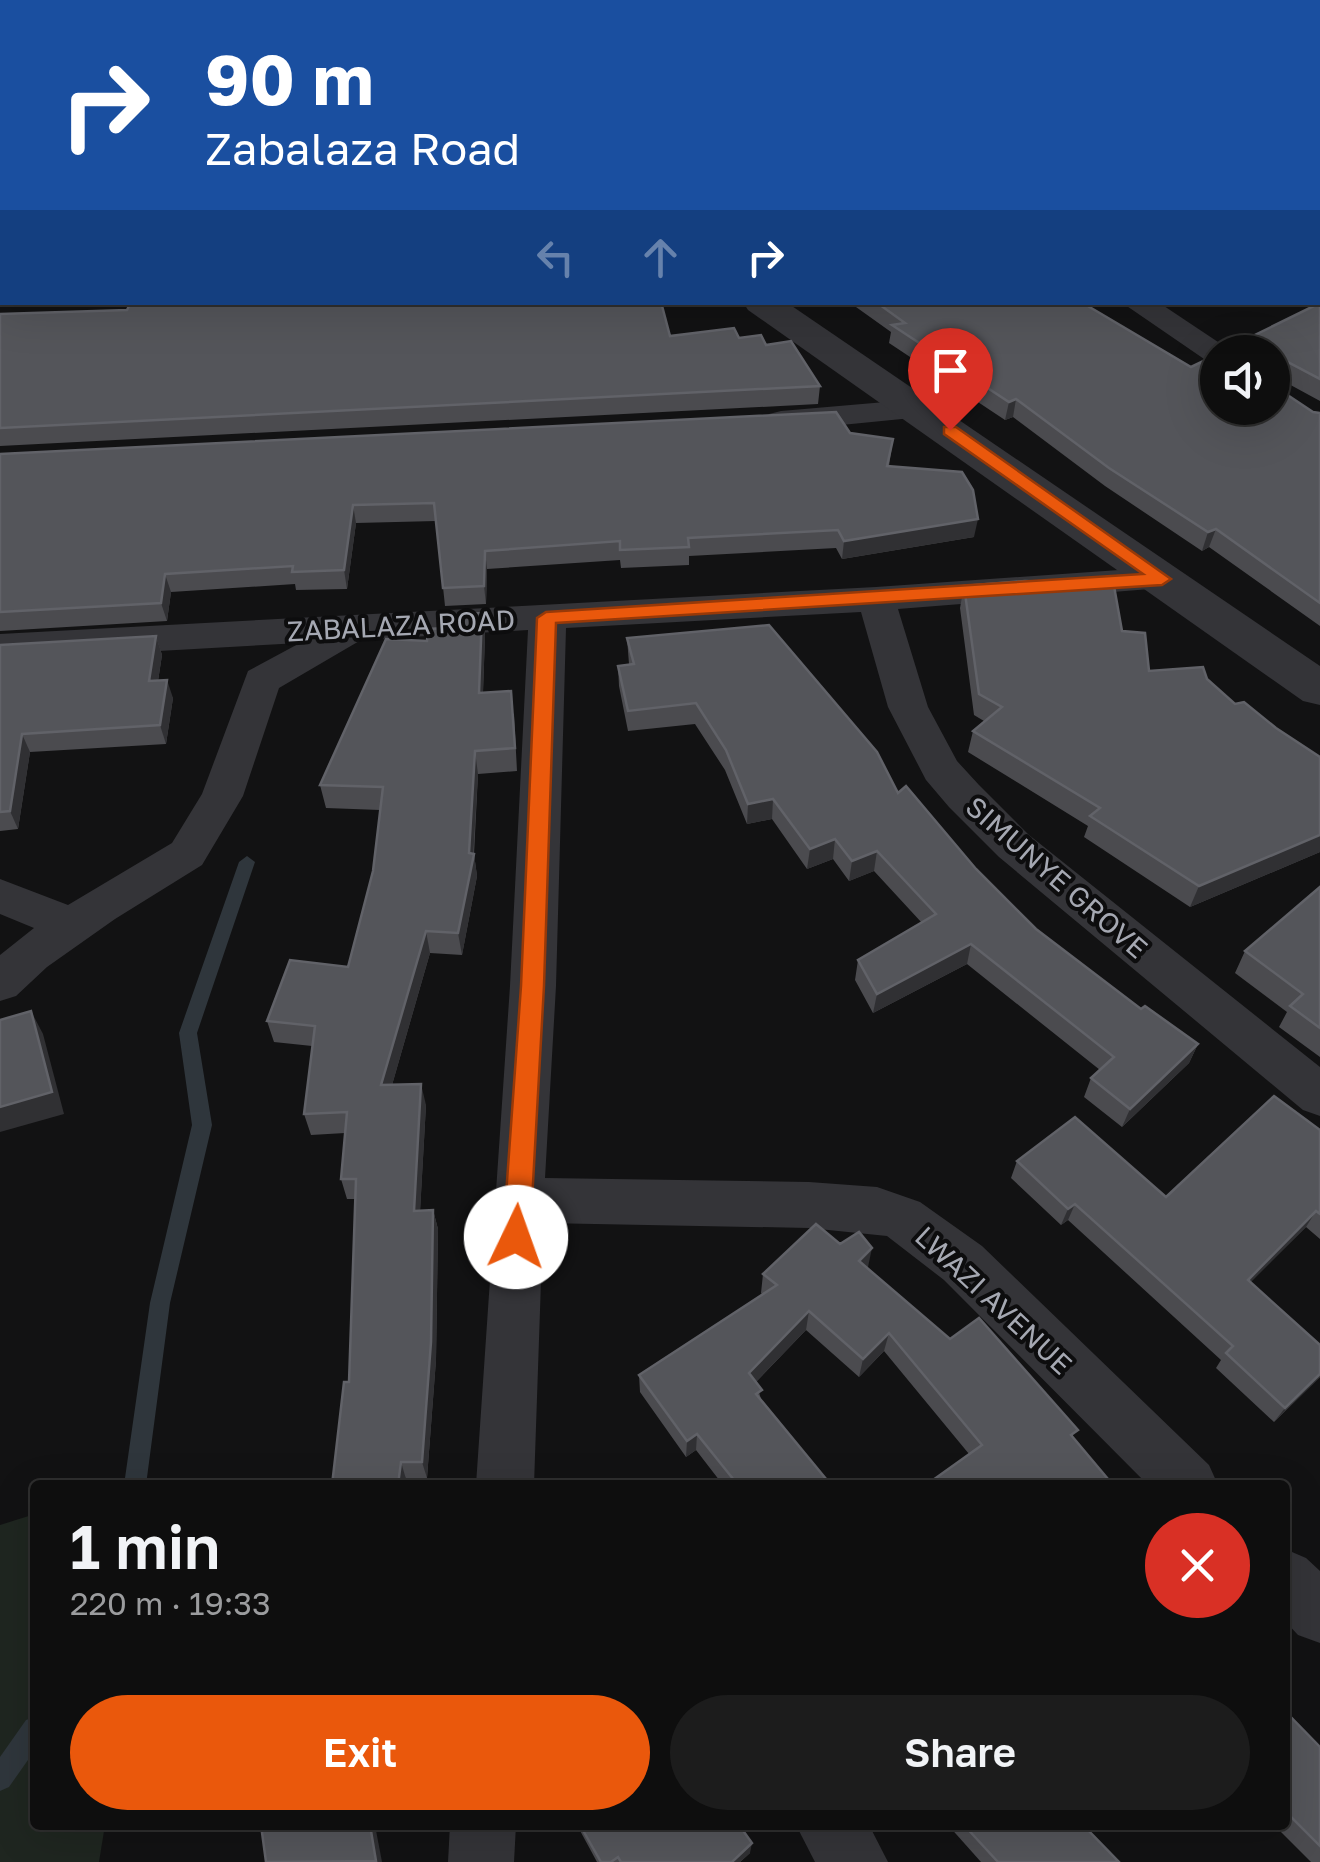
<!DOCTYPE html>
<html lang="en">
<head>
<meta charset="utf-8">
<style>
	body { margin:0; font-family:"Golos Text",sans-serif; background:#1c1c1c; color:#f1f3f6; height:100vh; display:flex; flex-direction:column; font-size:38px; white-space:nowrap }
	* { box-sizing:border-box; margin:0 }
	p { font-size:32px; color:#9b9c9e }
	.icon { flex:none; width:55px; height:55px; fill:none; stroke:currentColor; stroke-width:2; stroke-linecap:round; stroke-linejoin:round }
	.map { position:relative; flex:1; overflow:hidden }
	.drawer { position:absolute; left:30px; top:1480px; width:1260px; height:350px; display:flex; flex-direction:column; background:#0e0e0e; border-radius:10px; box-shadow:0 10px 40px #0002,0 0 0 2px #2e2e2e }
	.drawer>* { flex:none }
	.guide { position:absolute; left:0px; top:0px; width:1320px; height:305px; box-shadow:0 10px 40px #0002,0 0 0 2px #2e2e2e; background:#1a4fa0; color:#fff; overflow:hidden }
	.tools { position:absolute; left:1200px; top:335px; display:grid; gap:20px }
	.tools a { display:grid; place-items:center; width:90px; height:90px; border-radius:50%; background:#0e0e0e; box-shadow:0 10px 40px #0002,0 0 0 2px #2e2e2e; font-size:50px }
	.pin { position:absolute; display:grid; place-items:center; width:85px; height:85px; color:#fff; margin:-102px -42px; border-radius:50% 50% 50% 0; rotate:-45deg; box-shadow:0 0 10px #0007 }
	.pin .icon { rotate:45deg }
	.me { position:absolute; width:110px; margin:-55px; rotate:3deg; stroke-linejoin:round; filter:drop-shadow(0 0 8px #0008) }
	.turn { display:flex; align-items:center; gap:35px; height:210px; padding:0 40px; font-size:45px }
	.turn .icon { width:130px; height:130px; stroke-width:2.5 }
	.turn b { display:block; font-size:70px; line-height:85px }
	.lanes { display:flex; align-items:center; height:95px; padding:0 40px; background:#0003; justify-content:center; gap:50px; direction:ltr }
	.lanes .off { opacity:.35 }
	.round { display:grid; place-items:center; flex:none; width:105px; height:105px; border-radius:52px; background:#1c1c1c }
	.overview { display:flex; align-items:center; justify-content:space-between; height:170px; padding:0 40px }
	h1 { font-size:60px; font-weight:600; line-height:75px }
	.action { display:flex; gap:20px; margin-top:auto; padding:20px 40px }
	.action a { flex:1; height:115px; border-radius:60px; background:#ea580c; color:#fff; font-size:40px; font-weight:600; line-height:115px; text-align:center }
	.action a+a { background:#1c1c1c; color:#f1f3f6 }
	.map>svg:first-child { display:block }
	.green { fill:#1f2620 }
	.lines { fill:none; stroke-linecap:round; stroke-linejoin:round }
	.stream { fill:#2f363c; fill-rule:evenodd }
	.minor { fill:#343438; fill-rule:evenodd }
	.tertiary { fill:#343438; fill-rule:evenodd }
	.wall { fill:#4b4b4f }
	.shaded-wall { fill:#303033 }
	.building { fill:#54555a; stroke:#616268; stroke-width:2.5 }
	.route { fill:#ea580c; stroke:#983908; stroke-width:2.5 }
	.labels { text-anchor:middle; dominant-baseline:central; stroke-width:8; stroke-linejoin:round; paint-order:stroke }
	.street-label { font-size:28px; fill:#a5a8b2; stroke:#0d0d0e }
</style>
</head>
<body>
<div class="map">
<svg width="1320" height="1862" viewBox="0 0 1320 1862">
	<rect width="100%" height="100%" fill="#121213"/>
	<path class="green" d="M35,1514V1825H105L99,1862H0V1525Z"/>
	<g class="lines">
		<g class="stream">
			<path d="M247,856L255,862L197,1033L212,1125L170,1303L146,1485H124L150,1303L192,1125L179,1033L239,862Z"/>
			<path d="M35,1717V1750L9,1787L0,1791V1757L26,1720Z"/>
		</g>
		<g class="minor">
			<path d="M0,287L2,302H12L0,305Z"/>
			<path d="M1121,302H1158L1233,352H1218V363L1207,361Z"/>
			<path d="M920,399L932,402L936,409L932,416L781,431L769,428L764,421L769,414L781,411Z"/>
			<path d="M1162,567L1175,571L1180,579L1175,587L898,609L928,707L957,761L979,785L1029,835L1320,1067V1116L1303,1110L999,857L949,807L926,780L888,707L861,612L566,628L556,986L545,1178L809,1182L877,1187L920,1202L982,1246L1209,1465L1218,1485H1148L944,1280L887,1236L809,1228L543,1223L534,1485H476L510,986L528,630L361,640L279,688L243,796L202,865L115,919L47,967L16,996L0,1001V955L34,928L0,914V879L68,905L172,843L202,794L248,671L300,643L0,660V634L876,587Z"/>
			<path d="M1285,1549L1306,1558L1320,1571V1643L1298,1635L1285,1621Z"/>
			<path d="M450,1825H516L514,1862H448Z"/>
			<path d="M796,1825H869L888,1862H815Z"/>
		</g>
		<g class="tertiary">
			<path d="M2,33V51L0,52V34Z"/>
			<path d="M0,109L2,110V131L0,130Z"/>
			<path d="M743,302H786L1320,666V705L1303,701L748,310Z"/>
		</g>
	</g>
	<g class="wall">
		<path d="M849,302H1081L1191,367L1272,352L1320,303V401L1274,376V386L1313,412L1320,413V626L1209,547L1202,551L1105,486L1013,417L1005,420L889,343L891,332Z"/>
		<path d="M127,310L670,336L739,338L766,345L820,386L818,404L0,446V314Z"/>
		<path d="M850,433L893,439L889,466L974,537L842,559L836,548L689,556V565L621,568L620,560L487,569L486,604L445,606L436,521L356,523L347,589L296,590L295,584L171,592L167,621L0,631V454Z"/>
		<path d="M964,586L1122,631L1149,671L1207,679L1235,704L1276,728L1320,757V852L1190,907L1084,837L1088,826L968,752L973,731L984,721L974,715L960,608Z"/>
		<path d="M482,613L485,636L483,693L514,714L517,771L478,774L474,854L477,876L462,955L430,953L392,1085L426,1105L420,1211L433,1210L438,1229L436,1360L427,1478L406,1479L349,1382L355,1199H347L341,1179L345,1133L311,1135L304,1114L312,1046L274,1042L267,1021L348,967L373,871L380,810L326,808L320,785L427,641L447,628Z"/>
		<path d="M156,636L162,655L158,681L173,698L166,744L30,752L18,829L0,831V645Z"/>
		<path d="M627,638L898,793L1036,929L1141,1009L1198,1044L1189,1063L1122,1127L1084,1097L1091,1078L1100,1070L967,964L873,1013L855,980L858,960L922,923L874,871L849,881L833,859L807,869L772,819L747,824L725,770L695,724L628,731L619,686L618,666L629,664Z"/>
		<path d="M1320,887V1057L1279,1027L1287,1012L1235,973L1245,951Z"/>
		<path d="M1320,1130V1239L1306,1227L1250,1282L1320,1377L1274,1422L1216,1368L1221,1360L1068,1220L1061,1225L1011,1178L1017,1161L1166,1197Z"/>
		<path d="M840,1244L950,1339L1078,1430L969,1454L884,1351L859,1377L806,1330L756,1382L761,1399L831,1485H723L696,1450L686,1457L640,1392L639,1375L763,1295L761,1293L763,1274Z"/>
		<path d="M1285,1710L1320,1747V1862H1311L1274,1825H1285Z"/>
		<path d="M577,1825H739L750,1853L740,1862H597Z"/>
		<path d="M948,1825H1083L1119,1862H981Z"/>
	</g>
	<g class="shaded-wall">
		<path d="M0,0H18V2H2V6L0,7Z"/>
		<path d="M982,0H1019L1013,2H976Z"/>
		<rect x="1318" y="206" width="2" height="16"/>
		<path d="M1016,399L1013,417L1005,420L1009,402Z"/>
		<path d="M353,505L356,523L347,589L344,570Z"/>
		<path d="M978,519L974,537L842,559L844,541Z"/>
		<path d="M1216,529L1209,547L1202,551L1208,532Z"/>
		<path d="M485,551L487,569L486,604L484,586Z"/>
		<path d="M165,574L171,592L167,621L161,603Z"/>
		<path d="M482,613L485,636L482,716L479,693Z"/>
		<path d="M156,636L162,655L155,700L149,681Z"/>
		<path d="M167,680L173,698L166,744L160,725Z"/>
		<path d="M22,734L30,752L18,829L10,811Z"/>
		<path d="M475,751L478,774L473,858L474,854L477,876L462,955L458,933L469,853Z"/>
		<path d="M773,799L772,819L747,824L748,804Z"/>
		<path d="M1320,835V852L1190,907L1199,886Z"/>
		<path d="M835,839L833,859L807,869L810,849Z"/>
		<path d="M877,851L874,871L849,881L852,861Z"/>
		<path d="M426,931L430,953L386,1106L381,1085Z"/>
		<path d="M971,944L967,964L873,1013L877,994Z"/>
		<path d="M31,1011L43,1034L64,1114L0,1132V1107Z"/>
		<path d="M1198,1044L1189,1063L1122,1127L1130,1109Z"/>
		<path d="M421,1084L426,1105L419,1231L414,1211Z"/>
		<path d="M1075,1204L1068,1220L1061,1225L1068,1209Z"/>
		<path d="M433,1210L438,1229L436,1360L427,1478L422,1462Z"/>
		<path d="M1316,1211L1306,1227L1238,1295L1248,1280Z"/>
		<path d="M872,1248L868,1267L855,1280L859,1261Z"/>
		<path d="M809,1311L806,1330L747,1391L749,1373Z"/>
		<path d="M889,1333L884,1351L859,1377L863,1359Z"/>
		<path d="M1320,1374V1377L1274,1422L1285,1408Z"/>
		<path d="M697,1434L696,1450L686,1457L687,1441Z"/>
		<path d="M401,1462L406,1479V1485H398Z"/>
		<path d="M370,1825H375L382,1862H374Z"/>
		<path d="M752,1843L750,1853L740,1862H732Z"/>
	</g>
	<g class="building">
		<path d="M181,0H982L976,2H181Z"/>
		<path d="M1212,0H1320V206H1318V2H1205Z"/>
		<path d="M0,252L2,255V270L0,276Z"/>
		<path d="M131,302H661L670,336L734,328L739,338L761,335L766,345L791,341L820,386L0,428V314L127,310Z"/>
		<path d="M876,302H1081L1191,367L1218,354V408H1272V352H1220L1320,303V379L1280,358L1274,361V386L1313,412L1320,413V603L1216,529L1208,532L1109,468L1016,399L1009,402L892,325L905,323Z"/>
		<path d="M836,412L850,433L893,439L887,466L962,472L973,490L978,519L844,541L838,530L688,538L689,547L620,550V541L485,551L484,586L443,588L434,503L353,505L344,570L292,572L293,566L165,574L161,603L0,612V454Z"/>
		<path d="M1099,578L1114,586L1122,631L1145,633L1149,671L1203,667L1207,679L1235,704L1244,702L1276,728L1320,757V835L1199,886L1090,816L1100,808L973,731L1002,707L979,694L964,586L1025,581L1075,583Z"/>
		<path d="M482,613L479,693L511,691L515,748L475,751L469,853L474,854L458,933L426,931L381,1085L421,1084L414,1211L433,1210L431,1342L422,1462H401L398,1485H332L344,1382H349L356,1179H341L347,1112L304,1114L315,1026L267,1021L290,960L348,967L373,871L383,787L320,785L386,639L427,641L428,629L447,628L445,615Z"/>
		<path d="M769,625L877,752L898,793L906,786L976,869L1036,929L1141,1009L1145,1006L1198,1044L1130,1109L1091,1078L1114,1057L971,944L877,994L858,960L936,914L877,851L852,861L835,839L810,849L773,799L748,804L726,750L696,703L628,711L618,666L634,664L627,638Z"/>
		<path d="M156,636L149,681L167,680L160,725L22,734L10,811L0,812V645Z"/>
		<path d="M1320,887V1028L1290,1006L1303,994L1245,951Z"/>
		<path d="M31,1011L52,1092L0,1107V1020Z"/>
		<path d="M1274,1096L1320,1130V1214L1316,1211L1248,1280L1320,1345V1374L1285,1408L1226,1353L1233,1346L1075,1204L1068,1209L1017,1161L1075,1117L1166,1197Z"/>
		<path d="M816,1224L840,1244L859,1232L872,1248L859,1261L950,1339L979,1318L1078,1430L1071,1435L1113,1485H926L982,1445L889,1333L863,1359L809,1311L749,1373L762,1390L756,1394L831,1485H738L697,1434L687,1441L639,1375L777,1285L763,1274Z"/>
		<path d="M1285,1711L1320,1747V1846L1285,1811Z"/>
		<path d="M261,1825H370L376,1861L266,1862Z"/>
		<path d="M580,1825H739L752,1843L732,1862H621L618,1857L611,1862H601Z"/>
		<path d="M964,1825H1083L1119,1862H998Z"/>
	</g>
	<path class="route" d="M944,427H956L1171,579L1162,585L556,623L544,986L530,1237L526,1245L516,1249L507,1245L503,1237L521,986L537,618L546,612L1143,574L944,434Z"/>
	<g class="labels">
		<g class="street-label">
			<text transform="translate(401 625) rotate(-3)">ZABALAZA ROAD</text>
			<text transform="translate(1057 877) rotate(41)">SIMUNYE GROVE</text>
			<text transform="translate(994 1300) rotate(43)">LWAZI AVENUE</text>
		</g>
	</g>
</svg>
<div class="tools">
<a><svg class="icon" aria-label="sound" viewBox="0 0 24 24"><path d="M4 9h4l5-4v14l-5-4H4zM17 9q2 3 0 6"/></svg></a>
</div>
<div class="pin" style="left:950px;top:430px;background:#d93025"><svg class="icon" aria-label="arrive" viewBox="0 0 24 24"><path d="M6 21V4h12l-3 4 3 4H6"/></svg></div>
<svg class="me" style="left:516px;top:1237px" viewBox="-20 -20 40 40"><circle r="19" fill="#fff"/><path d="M0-13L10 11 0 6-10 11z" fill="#ea580c"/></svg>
<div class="guide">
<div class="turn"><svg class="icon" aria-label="right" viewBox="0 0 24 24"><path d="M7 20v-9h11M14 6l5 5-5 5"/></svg><div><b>90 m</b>Zabalaza Road</div></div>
<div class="lanes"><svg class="icon off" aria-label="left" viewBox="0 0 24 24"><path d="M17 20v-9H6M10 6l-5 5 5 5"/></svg><svg class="icon off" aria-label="ahead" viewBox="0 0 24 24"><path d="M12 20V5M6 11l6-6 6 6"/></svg><svg class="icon" aria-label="right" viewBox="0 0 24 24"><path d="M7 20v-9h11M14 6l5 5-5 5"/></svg></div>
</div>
<section class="drawer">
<div class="overview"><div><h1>1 min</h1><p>220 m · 19:33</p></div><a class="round" style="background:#d93025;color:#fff"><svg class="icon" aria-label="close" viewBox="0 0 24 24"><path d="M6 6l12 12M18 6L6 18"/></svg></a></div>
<div class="action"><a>Exit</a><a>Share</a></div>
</section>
</div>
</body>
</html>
